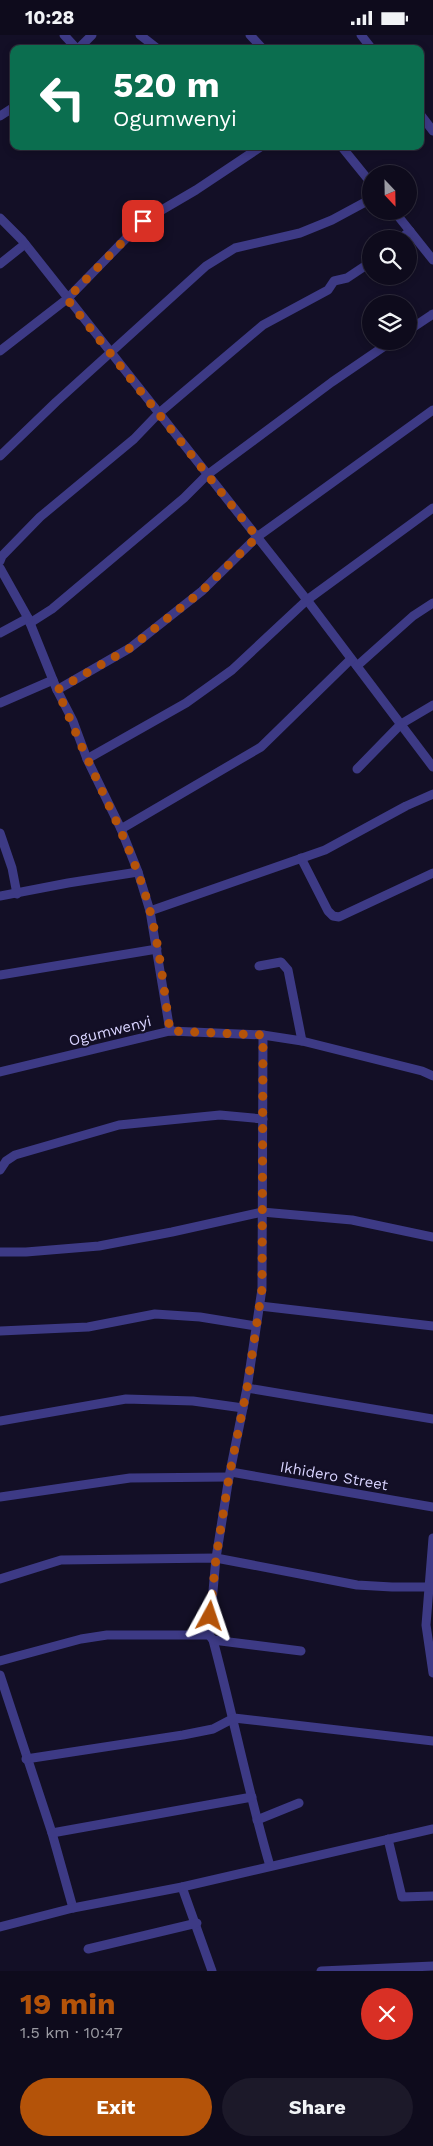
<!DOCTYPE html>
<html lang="en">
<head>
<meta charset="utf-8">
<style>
	body { margin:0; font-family:"Work Sans",sans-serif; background:#1c1929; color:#f1f3f6; height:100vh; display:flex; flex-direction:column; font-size:19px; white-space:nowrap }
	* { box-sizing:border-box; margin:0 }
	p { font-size:16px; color:#9b9ba3 }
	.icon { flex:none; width:28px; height:28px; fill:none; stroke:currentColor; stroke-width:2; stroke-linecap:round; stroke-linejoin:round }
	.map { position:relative; height:1936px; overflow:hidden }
	.panel { display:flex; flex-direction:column; background:#0e0b1c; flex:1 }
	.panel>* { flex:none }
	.guide { position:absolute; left:10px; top:10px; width:414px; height:105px; border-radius:10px; box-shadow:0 2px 8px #0003,0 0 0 1px #2e2b3b; background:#0b6e4f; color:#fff; overflow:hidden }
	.needle { width:32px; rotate:158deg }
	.buttons { position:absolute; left:362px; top:130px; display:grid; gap:10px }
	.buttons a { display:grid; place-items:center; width:55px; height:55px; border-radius:50%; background:#0e0b1c; box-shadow:0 2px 8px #0003,0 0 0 1px #2e2b3b; font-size:25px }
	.pin { position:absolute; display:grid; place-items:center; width:42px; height:42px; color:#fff; margin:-21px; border-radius:10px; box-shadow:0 2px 8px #0006 }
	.me { position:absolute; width:55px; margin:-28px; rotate:5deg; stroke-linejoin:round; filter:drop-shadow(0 0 4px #0008) }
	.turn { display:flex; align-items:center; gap:18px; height:105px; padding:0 20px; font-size:22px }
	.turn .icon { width:65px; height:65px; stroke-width:2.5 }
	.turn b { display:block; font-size:35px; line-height:42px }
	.round { display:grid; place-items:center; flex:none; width:52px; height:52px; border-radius:26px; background:#1c1929 }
	.summary { display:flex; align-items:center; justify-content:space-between; height:85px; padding:0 20px }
	h1 { font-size:30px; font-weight:700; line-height:38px; color:#b45309 }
	.button { display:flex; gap:10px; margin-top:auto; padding:10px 20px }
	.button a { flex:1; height:58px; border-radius:30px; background:#b45309; color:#fff; font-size:20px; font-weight:700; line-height:58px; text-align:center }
	.button a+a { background:#1c1929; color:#f1f3f6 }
	.status { display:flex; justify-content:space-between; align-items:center; height:35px; padding:0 25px; background:#0e0b1c; direction:ltr }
	.status svg { height:14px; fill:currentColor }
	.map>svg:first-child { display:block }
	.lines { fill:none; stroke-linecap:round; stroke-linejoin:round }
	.street { stroke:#3d3a85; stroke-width:9 }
	.route { stroke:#b45309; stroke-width:9; stroke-dasharray:0 16.2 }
	.labels { text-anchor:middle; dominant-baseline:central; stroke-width:4.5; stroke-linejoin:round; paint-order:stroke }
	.street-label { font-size:15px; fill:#d9d4ff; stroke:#130f26 }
</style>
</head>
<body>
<div class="status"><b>10:28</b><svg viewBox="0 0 49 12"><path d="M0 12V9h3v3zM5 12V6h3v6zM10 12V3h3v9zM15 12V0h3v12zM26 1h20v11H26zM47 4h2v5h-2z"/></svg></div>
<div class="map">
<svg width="433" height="1936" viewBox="0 0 433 1936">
	<rect width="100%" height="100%" fill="#130f26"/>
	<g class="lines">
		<g class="street">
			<path d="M64,0L77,14"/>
			<path d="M140,0L158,14"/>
			<path d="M250,0L263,14"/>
			<path d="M361,0L372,14"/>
			<path d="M78,14L92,0"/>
			<path d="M420,79L433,96"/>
			<path d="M0,81L14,72"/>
			<path d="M341,111L371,148"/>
			<path d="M394,176L433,225"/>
			<path d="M0,183L22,205L307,565L433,732"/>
			<path d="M400,204L410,196"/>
			<path d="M0,229L25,209"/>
			<path d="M409,295L433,279"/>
			<path d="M0,316L67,264L143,186L196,155L262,111"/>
			<path d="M0,421L56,367L206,231L235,213L300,198L332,185L371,164"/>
			<path d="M0,526L2,521L40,482L134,404L158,379L263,290L328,255L334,246L347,243L371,227"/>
			<path d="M0,533L28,583L57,655L73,686L87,724L121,794L138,837L150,876L170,996"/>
			<path d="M30,588L52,574L184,463L207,440L332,347L392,306"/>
			<path d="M0,598L28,583"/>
			<path d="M357,631L413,581L433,568"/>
			<path d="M57,655L130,613L202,556L257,502L433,375"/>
			<path d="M0,668L53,645"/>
			<path d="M87,724L186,668L232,635L307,565L433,473"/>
			<path d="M357,734L401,689L433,670"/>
			<path d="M121,794L261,712L351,624"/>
			<path d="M0,798L12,833L17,859"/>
			<path d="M301,823L328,876L333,881L339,882L433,838"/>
			<path d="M0,861L68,848L138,837"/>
			<path d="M150,876L325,815L406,771L433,759"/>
			<path d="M259,931L281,927L288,935L302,1006"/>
			<path d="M0,940L157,914"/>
			<path d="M263,1000L262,1254L247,1353L229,1442L216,1523L209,1600L213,1605C233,1680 248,1756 270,1831"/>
			<path d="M0,1037L170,996L263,1000L302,1006L422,1036L433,1041"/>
			<path d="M0,1135L6,1126L15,1120L119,1090L220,1080L263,1084"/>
			<path d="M0,1217H26L99,1211L172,1197L262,1177L352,1185L433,1202"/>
			<path d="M260,1271L433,1291"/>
			<path d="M0,1296L88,1292L155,1279L200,1282L256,1291"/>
			<path d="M247,1353L433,1384"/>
			<path d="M0,1386L126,1364L193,1366L243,1373"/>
			<path d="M231,1437L433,1472"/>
			<path d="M0,1462L130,1443L229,1442"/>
			<path d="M433,1503L426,1590L433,1638"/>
			<path d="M0,1544L61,1525L216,1523L357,1550L392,1552H433"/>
			<path d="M213,1605L301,1616"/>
			<path d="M0,1626L81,1604L107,1600H209"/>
			<path d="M0,1640L52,1798L73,1873"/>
			<path d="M26,1724L183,1700L213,1694L234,1683L433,1706"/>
			<path d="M257,1785L299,1768"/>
			<path d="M52,1798L252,1762"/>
			<path d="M388,1804L402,1862L433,1861"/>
			<path d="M182,1852L212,1936"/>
			<path d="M0,1892L73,1873L182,1852L433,1794"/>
			<path d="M88,1914L197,1888"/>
			<path d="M321,1936L433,1931"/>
		</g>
	</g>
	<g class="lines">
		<path class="route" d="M143,186L67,264L257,502L202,556L130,613L57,655C68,678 77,702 88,725C110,775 136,822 150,876C160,915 164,956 170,996L263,1000L262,1254L247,1353L229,1442L216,1523L210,1581"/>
	</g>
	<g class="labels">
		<g class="street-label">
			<text transform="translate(110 996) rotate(-14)">Ogumwenyi</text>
			<text transform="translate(334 1441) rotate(10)">Ikhidero Street</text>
		</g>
	</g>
</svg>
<div class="buttons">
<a><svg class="needle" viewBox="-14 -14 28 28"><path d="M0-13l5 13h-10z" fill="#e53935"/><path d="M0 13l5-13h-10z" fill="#9b9ba3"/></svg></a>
<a><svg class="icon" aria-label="search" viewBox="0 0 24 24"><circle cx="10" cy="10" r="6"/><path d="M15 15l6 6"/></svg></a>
<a><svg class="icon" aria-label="layers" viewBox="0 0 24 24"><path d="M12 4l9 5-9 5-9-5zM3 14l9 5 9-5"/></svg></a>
</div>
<div class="pin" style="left:143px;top:186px;background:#d93025"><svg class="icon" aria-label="arrive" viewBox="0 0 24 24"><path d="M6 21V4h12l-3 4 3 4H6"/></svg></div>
<svg class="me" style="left:210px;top:1581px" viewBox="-20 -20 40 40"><path d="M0-17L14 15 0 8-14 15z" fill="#b45309" stroke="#fff" stroke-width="4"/></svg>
<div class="guide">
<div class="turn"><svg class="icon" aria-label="left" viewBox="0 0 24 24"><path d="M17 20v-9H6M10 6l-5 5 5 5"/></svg><div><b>520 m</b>Ogumwenyi</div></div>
</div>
</div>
<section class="panel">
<div class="summary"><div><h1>19 min</h1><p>1.5 km · 10:47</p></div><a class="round" style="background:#d93025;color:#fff"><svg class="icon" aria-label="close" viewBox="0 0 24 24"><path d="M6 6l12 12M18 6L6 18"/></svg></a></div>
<div class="button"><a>Exit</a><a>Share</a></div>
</section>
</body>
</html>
